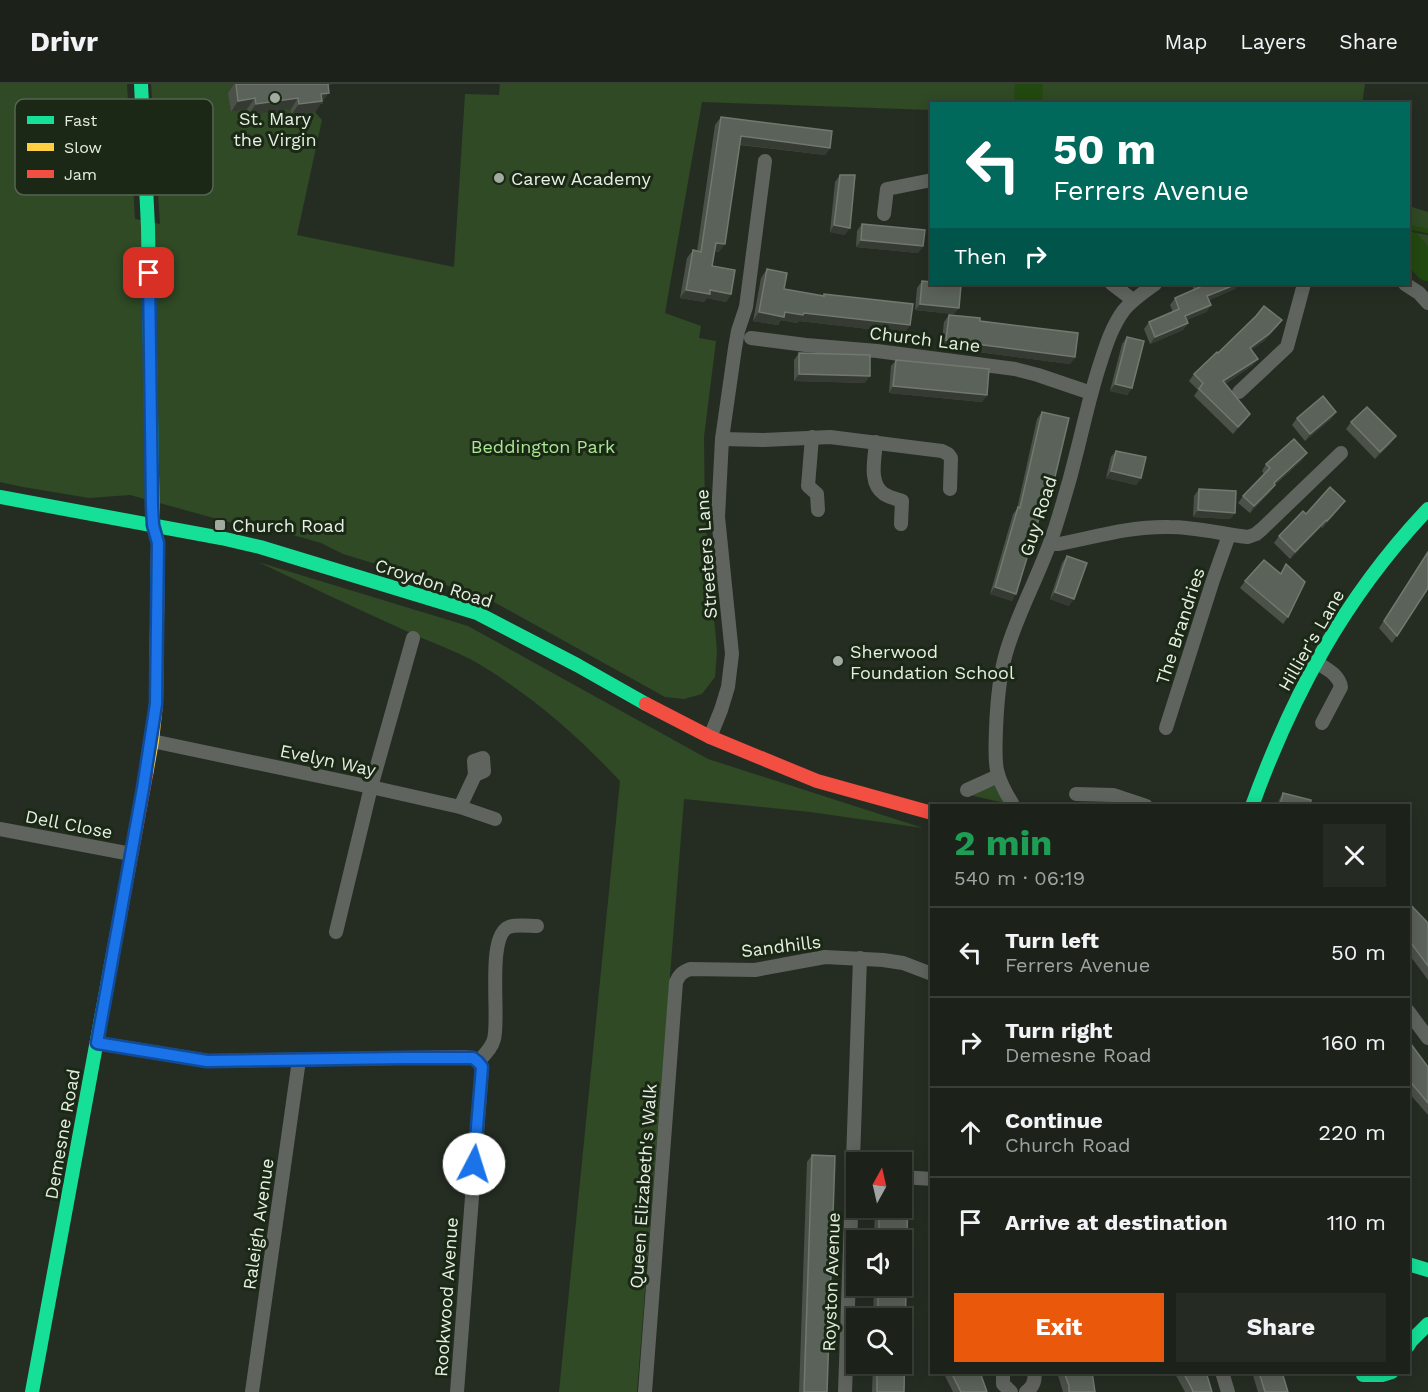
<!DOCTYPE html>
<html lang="en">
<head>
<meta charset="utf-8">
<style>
	body { margin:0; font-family:"Work Sans",sans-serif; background:#252a23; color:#f1f3f6; height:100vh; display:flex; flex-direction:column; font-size:22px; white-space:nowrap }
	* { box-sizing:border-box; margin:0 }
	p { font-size:20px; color:#a0a4a2 }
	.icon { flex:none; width:33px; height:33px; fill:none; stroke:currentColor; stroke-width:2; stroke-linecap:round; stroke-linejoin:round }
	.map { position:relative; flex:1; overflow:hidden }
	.sheet { position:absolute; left:930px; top:720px; width:480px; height:570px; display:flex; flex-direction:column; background:#1c221a; border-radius:0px; box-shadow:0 3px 15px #0003,0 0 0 2px #3a3f39 }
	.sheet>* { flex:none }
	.top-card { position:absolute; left:930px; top:18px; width:480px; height:183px; border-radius:0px; box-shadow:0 3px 15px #0003,0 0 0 2px #3a3f39; background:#00695c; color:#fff; overflow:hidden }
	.needle { width:39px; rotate:8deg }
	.fabs { position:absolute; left:846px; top:1068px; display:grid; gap:12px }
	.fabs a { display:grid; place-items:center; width:66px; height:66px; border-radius:0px; background:#1c221a; box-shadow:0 3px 15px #0003,0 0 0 2px #3a3f39; font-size:30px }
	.pin { position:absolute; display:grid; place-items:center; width:51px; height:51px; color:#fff; margin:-26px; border-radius:12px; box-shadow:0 3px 9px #0006 }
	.me { position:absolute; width:66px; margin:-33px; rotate:5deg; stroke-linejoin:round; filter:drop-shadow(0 0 4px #0008) }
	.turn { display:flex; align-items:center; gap:21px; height:126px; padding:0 24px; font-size:27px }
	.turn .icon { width:78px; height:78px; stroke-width:2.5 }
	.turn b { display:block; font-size:42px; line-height:51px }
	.then { display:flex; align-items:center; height:57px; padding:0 24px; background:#0003; gap:12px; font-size:22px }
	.round { display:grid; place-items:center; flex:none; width:63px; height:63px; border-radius:0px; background:#252a23 }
	.headline { display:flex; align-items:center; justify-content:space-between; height:102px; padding:0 24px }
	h1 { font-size:36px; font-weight:700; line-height:45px; color:#1e9e55 }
	.cta { display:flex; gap:12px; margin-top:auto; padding:12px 24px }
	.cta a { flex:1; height:69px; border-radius:0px; background:#ea580c; color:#fff; font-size:24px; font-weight:700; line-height:69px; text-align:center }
	.cta a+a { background:#252a23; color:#f1f3f6 }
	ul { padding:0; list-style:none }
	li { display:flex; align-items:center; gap:18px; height:90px; padding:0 24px; border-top:2px solid #3a3f39 }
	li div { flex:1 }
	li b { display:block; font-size:22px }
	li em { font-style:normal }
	header { display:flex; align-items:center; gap:36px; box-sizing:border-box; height:84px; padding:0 30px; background:#1c221a; border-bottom:2px solid #3a3f39 }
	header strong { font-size:28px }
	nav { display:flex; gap:33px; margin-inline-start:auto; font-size:21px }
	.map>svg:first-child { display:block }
	.green { fill:#2f4a25 }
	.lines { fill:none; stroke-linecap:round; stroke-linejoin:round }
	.stream { stroke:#224910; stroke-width:4.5 }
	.river { stroke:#224910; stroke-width:28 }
	.street { stroke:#60645e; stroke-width:14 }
	.fast { stroke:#16e098; stroke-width:14 }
	.slow { stroke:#ffcf43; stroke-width:14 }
	.jam { stroke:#f24e42; stroke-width:14 }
	.wall { fill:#4b5149 }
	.shaded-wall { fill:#353b33 }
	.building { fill:#5b6259; stroke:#71786f; stroke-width:1.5 }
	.route-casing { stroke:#114b97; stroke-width:15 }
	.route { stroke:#1a73e8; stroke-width:10 }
	.poi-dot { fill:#a2aba0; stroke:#1a2815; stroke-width:2 }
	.labels { text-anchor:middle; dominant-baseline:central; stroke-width:6; stroke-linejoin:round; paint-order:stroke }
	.poi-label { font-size:18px; fill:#e6efe3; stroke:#1a2815; text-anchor:start }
	.street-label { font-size:18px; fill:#e6efe3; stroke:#1a2815 }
	.park-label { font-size:18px; fill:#a9e892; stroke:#1a2815 }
	.key { fill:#1a2815; stroke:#576453; stroke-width:1.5 }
	.key-label { font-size:16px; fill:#e6efe3 }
</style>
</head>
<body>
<header>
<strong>Drivr</strong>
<nav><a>Map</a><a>Layers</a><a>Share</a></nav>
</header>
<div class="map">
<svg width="1428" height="1308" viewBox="0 0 1428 1308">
	<rect width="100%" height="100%" fill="#252d23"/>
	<g class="green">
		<path d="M0,0H127L135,135L160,140L151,0H245L248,31L291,25L292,31L315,28L322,36L297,151L454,183L465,10L499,11L500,0H1365L1362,20H932L931,26L702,18L665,229L701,242L699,254L716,257L704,353L705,433L717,567L715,593L702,610L684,615L665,613L485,513L343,470L321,459L265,443L232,439L130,411L89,414L23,403L0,398Z"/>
		<path d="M1409,122L1428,128V147L1409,143Z"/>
		<path d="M1409,148L1428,151V171L1422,161L1409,154Z"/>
		<path d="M258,478L468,542L708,675L923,744L810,728L684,715L637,1308H559L620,697C578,652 532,612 479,580C455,566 429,558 404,546C355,524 307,501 258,478Z"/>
		<path d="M996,701L1009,720L969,711Z"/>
	</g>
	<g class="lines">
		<path class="stream" d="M1408,143L1428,147"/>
		<g class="river">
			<path d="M1028,20L1029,0"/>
			<path d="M1408,161L1428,183"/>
		</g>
		<g class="street">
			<path d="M884,130L887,105L932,96"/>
			<path d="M1112,200L1133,216"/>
			<path d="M1405,200L1419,209L1428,219"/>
			<path d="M751,254L806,261L877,267L1015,285L1038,291L1091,309"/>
			<path d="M1239,308L1287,263L1304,200"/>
			<path d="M812,353L808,402L817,410L818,426"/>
			<path d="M722,355L763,356L830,353L942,367L948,370L951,374L950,405"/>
			<path d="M876,358C875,374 868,399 884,410C889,413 896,415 902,417L901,440"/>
			<path d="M1051,460H1059C1095,453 1132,442 1169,443C1196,443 1222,450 1248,453L1256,450L1262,445L1341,369"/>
			<path d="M1316,578C1326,585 1339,590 1341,603L1322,639"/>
			<path d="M1166,644L1213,496L1229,451"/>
			<path d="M710,653L721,626L728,603L732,570L718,433L722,355L735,264L738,247L746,223L765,77"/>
			<path d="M152,657L371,703L460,723L495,735"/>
			<path d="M967,706L998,692"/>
			<path d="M1076,710L1113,711L1146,722"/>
			<path d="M1012,719C993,689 995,679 996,645C997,620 999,593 1006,569C1019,524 1044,483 1057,438C1065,413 1072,388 1078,363C1085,335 1091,307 1100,280C1106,261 1112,242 1124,226C1132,216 1144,208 1155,200"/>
			<path d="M460,723L475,691L474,677L483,674L484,687L475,691"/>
			<path d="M0,745L131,770"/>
			<path d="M336,848L371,703L413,554"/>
			<path d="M1408,927L1428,954"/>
			<path d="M97,959L208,977L464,973L473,974L478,978"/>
			<path d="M478,978C484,971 492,964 494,955C500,934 486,851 509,843C515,840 530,842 537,842"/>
			<path d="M902,1093L932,1095"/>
			<path d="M1003,1288V1300L1011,1308"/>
			<path d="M1222,1288L1228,1308"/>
			<path d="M252,1308L299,976"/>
			<path d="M457,1308L482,983L478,978"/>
			<path d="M645,1308L676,898C679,891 682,888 690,885L755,886L825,873L883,876L903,879L932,890"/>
			<path d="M845,1308L860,874"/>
			<path d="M1026,1308C1033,1303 1036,1297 1034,1288"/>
		</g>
		<g class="fast">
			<path d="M141,0L148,143L152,391"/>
			<path d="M0,413L221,454L260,463L477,529L577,581L646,620"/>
			<path d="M1252,722C1293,609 1345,513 1428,425"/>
			<path d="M1408,1180L1428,1186"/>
			<path d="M1408,1262L1411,1257L1428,1240"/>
			<path d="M1363,1291H1382L1392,1288"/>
			<path d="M32,1308L112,875"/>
		</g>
		<path class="slow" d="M146,691L152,657L156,620L158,459L153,441L152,391"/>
		<g class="jam">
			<path d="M646,620L710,653L817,697L932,729"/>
			<path d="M112,875L146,691"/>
		</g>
	</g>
	<g class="wall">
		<path d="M234,0H332L328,1L322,20H320L315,28L291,31V25L248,31L247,25L231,28L228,9Z"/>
		<path d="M721,33L830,64L825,71L740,61L719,168L715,167L712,182L731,210L726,218L707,214L704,218L680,214L687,174L693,166L697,167L715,41Z"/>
		<path d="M840,91L845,151L830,148L835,98Z"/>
		<path d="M862,140L923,162L918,169L856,163L857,147Z"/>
		<path d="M767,185L784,205L822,212L824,210L910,241L904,249L799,237L797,239L781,236L778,241L753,237L761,194Z"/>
		<path d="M922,197L954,230L915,226L917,204Z"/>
		<path d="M1193,200H1239L1235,205L1209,216L1211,221L1206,228L1187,236L1188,239L1183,246L1150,260L1144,245L1149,238L1173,228L1170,221L1175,214L1194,206L1192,201Z"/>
		<path d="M949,231L980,237L1075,273L1070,280L941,263L944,238Z"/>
		<path d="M1282,236L1277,243L1264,257L1251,266L1253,281L1225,300L1245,337L1233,350L1194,312L1198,306L1189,297L1194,290L1218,269Z"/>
		<path d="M1127,253L1132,304L1127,311L1110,307L1122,260Z"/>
		<path d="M799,269L865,299L794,297V276Z"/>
		<path d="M896,276L987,311L982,318L889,309L891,282Z"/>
		<path d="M1042,328L1048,422L1044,429L1040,428L1012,517L990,510L1013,430L1017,425L1037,335Z"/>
		<path d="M1336,328L1331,335L1305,357L1292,341L1297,334Z"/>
		<path d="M1351,338L1391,359L1375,375L1346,345Z"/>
		<path d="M1116,367L1141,394L1136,401L1106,394L1111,373Z"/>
		<path d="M1302,376L1275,401L1270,408L1250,429L1238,419L1243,412L1264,390L1262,387L1266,380Z"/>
		<path d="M1199,405L1235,429L1230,435L1193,433L1194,412Z"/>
		<path d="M1340,424L1322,444L1321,443L1290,475L1274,459L1279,452L1306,430Z"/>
		<path d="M1428,468V504L1392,559L1379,544Z"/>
		<path d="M1067,472L1069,522L1050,515L1062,479Z"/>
		<path d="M1286,480L1288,533L1283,540L1240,504L1245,497L1280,489Z"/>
		<path d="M1283,709L1310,722H1277L1279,716Z"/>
		<path d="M1408,818L1428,839V896L1408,869Z"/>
		<path d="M1408,956L1428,983V1031L1408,1008Z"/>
		<path d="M812,1071L827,1308H799L807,1078Z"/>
		<path d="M875,1124H902L904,1308H872L873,1280H902V1234H873L874,1202H902V1156H874Z"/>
		<path d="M943,1288H982L981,1291L987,1308H953Z"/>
		<path d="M1057,1288H1092L1095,1308H1063Z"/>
		<path d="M1174,1288H1206L1212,1308H1185Z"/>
		<path d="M1252,1288H1282L1288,1308H1258Z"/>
	</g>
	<g class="shaded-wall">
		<path d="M329,9L315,28L291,31L299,20L321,10Z"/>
		<path d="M255,14L247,25L231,28L238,17Z"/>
		<path d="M298,14L291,25L248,31L256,20Z"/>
		<path d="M741,52L830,64L825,71L736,60Z"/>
		<path d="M834,141L850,144L845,151L830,148Z"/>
		<path d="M861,156L923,162L918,169L856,163Z"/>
		<path d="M716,159L725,160L719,168L711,166Z"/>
		<path d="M1237,200H1239L1235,205L1202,219L1207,212Z"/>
		<path d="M686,206H710L731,210L726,218L707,214L704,218L680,214Z"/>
		<path d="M920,220L959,224L954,230L915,226Z"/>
		<path d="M1211,221L1206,228L1180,239L1185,232Z"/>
		<path d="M759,228H785L804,229L910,241L904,249L799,237L797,239L781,236L778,241L753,237Z"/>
		<path d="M1282,236L1277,243L1264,257L1245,270L1250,264Z"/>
		<path d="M1188,239L1183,246L1150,260L1155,253Z"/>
		<path d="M946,256L1075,273L1070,280L941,263Z"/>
		<path d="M1258,275L1253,281L1218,304L1223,297Z"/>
		<path d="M799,290L870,292L865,299L794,297Z"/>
		<path d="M1115,300L1132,304L1127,311L1110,307Z"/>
		<path d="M893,302L987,311L982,318L889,309Z"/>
		<path d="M1336,328L1331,335L1305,357L1310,350Z"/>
		<path d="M1250,330L1245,337L1233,350L1238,343Z"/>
		<path d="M1396,352L1391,359L1375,375L1380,368Z"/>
		<path d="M1307,369L1302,376L1269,406L1274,399Z"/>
		<path d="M1111,387L1141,394L1136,401L1106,394Z"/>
		<path d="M1275,401L1270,408L1250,429L1254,422Z"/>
		<path d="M1345,417L1340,424L1322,444L1327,437Z"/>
		<path d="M1043,421L1048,422L1044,429L1038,428Z"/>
		<path d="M1198,426L1235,429L1230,435L1193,433Z"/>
		<path d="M1326,436L1321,443L1290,475L1295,468Z"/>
		<path d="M995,503L1016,510L1012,517L990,510Z"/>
		<path d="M1055,508L1074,515L1069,522L1050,515Z"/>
	</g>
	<g class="building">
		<path d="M236,0H328L329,9L321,10L322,17L299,20L298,14L256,20L255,14L238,17Z"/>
		<path d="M721,33L832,47L830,64L741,52L725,160L716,159L712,182L735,186L731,210L710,206V210L686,206L693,166L701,168Z"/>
		<path d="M840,91H855L850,144L834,141Z"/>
		<path d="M862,140L925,146L923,162L861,156Z"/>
		<path d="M767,185L787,189L784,205L824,212V210L913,220L910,241L804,229L803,231L785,228L784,233L759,228Z"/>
		<path d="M922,197L932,198V200L961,201L959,224L920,220Z"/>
		<path d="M1199,200H1237L1207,212L1211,221L1185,232L1188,239L1155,253L1149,238L1179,225L1175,214L1200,203Z"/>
		<path d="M1264,222L1282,236L1269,250L1250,264L1258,275L1223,297L1250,330L1238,343L1199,305L1203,299L1194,290L1217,268L1218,269L1256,232Z"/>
		<path d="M949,231L980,234V237L1078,249L1075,273L946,256Z"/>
		<path d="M1127,253L1144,257L1132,304L1115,300Z"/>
		<path d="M799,269L870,271V292L799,290Z"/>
		<path d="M896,276L989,285L987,311L893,302Z"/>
		<path d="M1323,312L1336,328L1310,350L1297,334Z"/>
		<path d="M1367,323L1396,352L1380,368L1351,338Z"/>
		<path d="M1042,328L1069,334L1048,422L1043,421L1016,510L995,503L1018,423L1020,424Z"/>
		<path d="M1294,355L1307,369L1274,399L1275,401L1254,422L1243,412L1270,384L1266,380Z"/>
		<path d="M1116,367L1146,373L1141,394L1111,387Z"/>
		<path d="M1330,403L1345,417L1327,437L1326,436L1295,468L1279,452L1303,427L1306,430Z"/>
		<path d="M1199,405L1236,407L1235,429L1198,426Z"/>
		<path d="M1428,468V504L1397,552L1384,537Z"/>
		<path d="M1067,472L1087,479L1074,515L1055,508Z"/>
		<path d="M1264,476L1281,490L1286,480L1305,498L1288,533L1245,497Z"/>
		<path d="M1283,709L1311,716L1310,722H1280Z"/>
		<path d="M1408,818L1428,839V882L1408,855Z"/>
		<path d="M1408,956L1428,983V1019L1408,995Z"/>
		<path d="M812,1071L835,1072L827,1308H804Z"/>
		<path d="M902,1104H908L904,1308H877V1280H902V1234H878V1202H902V1156H879V1124H902Z"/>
		<path d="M951,1288H982L981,1291L987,1308H961Z"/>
		<path d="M1064,1288H1092L1095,1308H1069V1302Z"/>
		<path d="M1183,1288H1206L1212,1308H1193L1192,1305Z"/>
		<path d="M1259,1288H1282L1288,1308H1265Z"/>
	</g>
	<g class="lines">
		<g class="route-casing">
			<path id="route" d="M149,189L152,422L153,441L158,459L156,620L143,704L97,959L207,977L404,974H473L478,978L482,983L474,1080"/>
		</g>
		<use href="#route" class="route"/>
	</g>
	<g class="poi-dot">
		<circle cx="275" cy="14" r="6"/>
		<circle cx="499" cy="94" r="6"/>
		<rect x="214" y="435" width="12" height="12" rx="3"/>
		<circle cx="838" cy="577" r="6"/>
	</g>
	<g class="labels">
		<g class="poi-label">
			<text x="275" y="34" text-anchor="middle">St. Mary<tspan x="275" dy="21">the Virgin</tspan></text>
			<text x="511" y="94">Carew Academy</text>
			<text x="232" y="441">Church Road</text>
			<text x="850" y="567">Sherwood<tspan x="850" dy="21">Foundation School</tspan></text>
		</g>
		<g class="street-label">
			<text transform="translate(925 255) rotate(7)">Church Lane</text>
			<text transform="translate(1038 432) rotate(-72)">Guy Road</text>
			<text transform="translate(706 470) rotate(-94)">Streeters Lane</text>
			<text transform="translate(434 499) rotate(18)">Croydon Road</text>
			<text transform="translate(1180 542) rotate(-72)">The Brandries</text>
			<text transform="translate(1311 556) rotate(-60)">Hillier's Lane</text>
			<text transform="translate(328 676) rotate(12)">Evelyn Way</text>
			<text transform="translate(69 740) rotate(11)">Dell Close</text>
			<text transform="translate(781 862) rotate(-7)">Sandhills</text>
			<text transform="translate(62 1050) rotate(-80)">Demesne Road</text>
			<text transform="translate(643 1102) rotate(-86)">Queen Elizabeth's Walk</text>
			<text transform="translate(258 1140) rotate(-82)">Raleigh Avenue</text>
			<text transform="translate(831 1198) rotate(-88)">Royston Avenue</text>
			<text transform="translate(446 1213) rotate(-86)">Rookwood Avenue</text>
		</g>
		<g class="park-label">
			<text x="543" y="362">Beddington Park</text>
		</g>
	</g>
	<rect x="15" y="15" width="198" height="96" rx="9" class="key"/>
	<rect x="27" y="32" width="27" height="8" fill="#16e098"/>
	<rect x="27" y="59" width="27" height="8" fill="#ffcf43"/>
	<rect x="27" y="86" width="27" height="8" fill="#f24e42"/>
	<g class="key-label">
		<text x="64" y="42">Fast</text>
		<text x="64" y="69">Slow</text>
		<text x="64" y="96">Jam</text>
	</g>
</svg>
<div class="fabs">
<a><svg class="needle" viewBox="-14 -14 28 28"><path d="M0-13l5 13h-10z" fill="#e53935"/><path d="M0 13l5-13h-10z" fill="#a0a4a2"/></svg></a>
<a><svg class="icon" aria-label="sound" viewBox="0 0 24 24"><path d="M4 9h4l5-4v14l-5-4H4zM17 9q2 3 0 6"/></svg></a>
<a><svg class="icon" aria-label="search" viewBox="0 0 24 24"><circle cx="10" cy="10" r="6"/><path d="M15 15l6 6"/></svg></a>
</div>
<div class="pin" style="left:149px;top:189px;background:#d93025"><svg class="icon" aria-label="arrive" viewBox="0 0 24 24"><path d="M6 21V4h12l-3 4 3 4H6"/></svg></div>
<svg class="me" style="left:474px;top:1080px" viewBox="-20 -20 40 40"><circle r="19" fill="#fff"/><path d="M0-13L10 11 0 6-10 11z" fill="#1a73e8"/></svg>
<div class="top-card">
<div class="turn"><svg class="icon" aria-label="left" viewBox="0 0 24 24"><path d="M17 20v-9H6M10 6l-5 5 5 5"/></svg><div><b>50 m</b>Ferrers Avenue</div></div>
<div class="then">Then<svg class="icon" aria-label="right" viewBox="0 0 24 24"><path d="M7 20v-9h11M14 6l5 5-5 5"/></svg></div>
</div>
<section class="sheet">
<div class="headline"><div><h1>2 min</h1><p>540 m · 06:19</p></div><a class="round"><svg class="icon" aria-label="close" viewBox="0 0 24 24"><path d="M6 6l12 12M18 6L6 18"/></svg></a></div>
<ul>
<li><svg class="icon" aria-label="left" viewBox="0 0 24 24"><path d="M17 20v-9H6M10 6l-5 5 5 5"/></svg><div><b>Turn left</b><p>Ferrers Avenue</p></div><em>50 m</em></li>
<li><svg class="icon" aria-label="right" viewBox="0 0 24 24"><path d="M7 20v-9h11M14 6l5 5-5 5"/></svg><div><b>Turn right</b><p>Demesne Road</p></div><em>160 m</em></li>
<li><svg class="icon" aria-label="ahead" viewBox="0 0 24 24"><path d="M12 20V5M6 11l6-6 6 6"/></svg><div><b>Continue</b><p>Church Road</p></div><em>220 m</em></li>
<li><svg class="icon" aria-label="arrive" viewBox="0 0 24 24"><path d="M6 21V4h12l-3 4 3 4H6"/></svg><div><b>Arrive at destination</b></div><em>110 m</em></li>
</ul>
<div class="cta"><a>Exit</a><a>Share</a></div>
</section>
</div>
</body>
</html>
